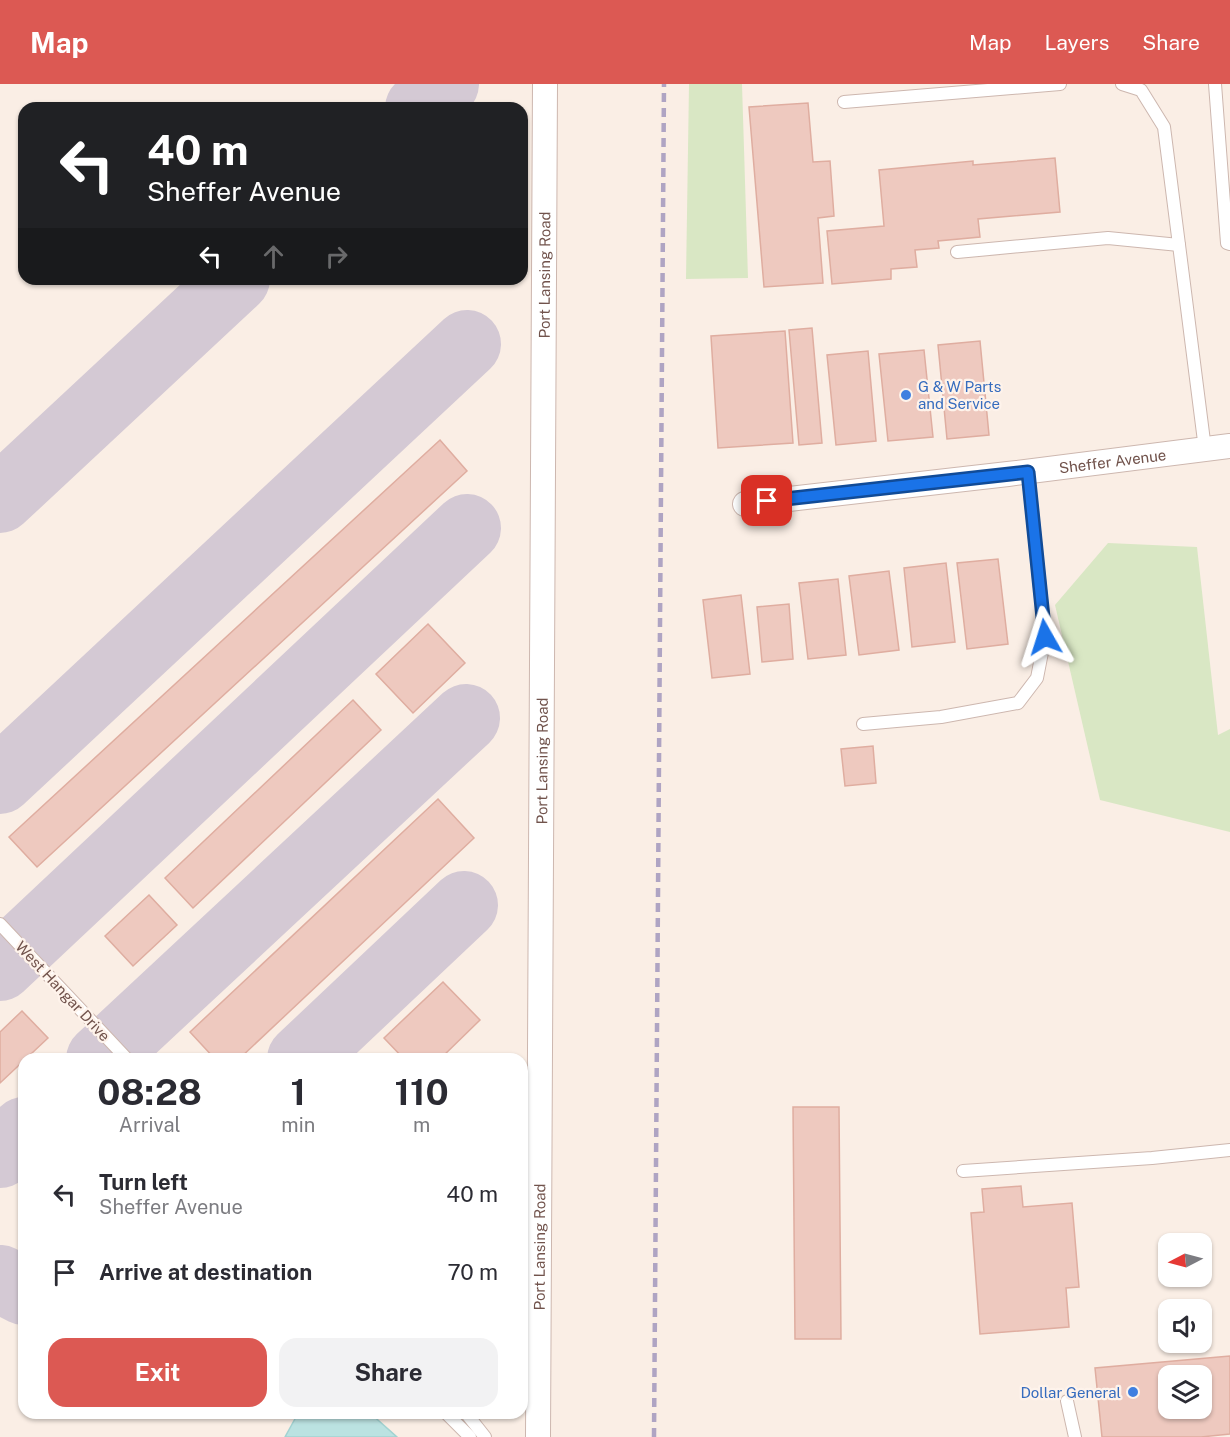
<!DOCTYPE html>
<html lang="en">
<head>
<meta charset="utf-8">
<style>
	body { margin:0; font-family:"Public Sans",sans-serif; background:#f2f2f3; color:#2b2b33; height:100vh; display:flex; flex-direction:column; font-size:22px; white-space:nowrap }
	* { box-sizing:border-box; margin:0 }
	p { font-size:20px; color:#7c7c81 }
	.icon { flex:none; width:33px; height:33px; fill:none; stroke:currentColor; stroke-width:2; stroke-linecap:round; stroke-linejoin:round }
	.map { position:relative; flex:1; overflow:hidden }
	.panel { position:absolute; left:18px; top:969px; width:510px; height:366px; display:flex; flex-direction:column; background:#fff; border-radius:18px; box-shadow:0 2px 4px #0004 }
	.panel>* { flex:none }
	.banner { position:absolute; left:18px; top:18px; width:510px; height:183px; border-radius:18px; box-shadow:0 2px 4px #0004; background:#202124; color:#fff; overflow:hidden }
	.needle { width:39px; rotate:264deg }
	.tools { position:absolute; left:1158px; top:1149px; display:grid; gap:12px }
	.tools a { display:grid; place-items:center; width:54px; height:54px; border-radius:12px; background:#fff; box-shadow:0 2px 4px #0004; font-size:30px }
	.pin { position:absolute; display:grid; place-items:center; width:51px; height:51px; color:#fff; margin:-26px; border-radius:12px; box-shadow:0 3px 9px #0006 }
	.me { position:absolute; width:66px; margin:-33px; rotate:354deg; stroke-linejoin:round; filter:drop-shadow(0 0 4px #0008) }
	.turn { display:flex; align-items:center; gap:21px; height:126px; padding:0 30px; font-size:27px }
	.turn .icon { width:78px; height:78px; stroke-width:2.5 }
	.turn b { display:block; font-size:42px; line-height:51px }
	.lanes { display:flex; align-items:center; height:57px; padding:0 30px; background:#0003; justify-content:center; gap:30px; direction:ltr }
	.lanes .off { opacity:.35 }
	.eta { display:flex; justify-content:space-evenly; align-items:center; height:102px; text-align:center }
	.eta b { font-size:36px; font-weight:700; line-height:42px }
	.action { display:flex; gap:12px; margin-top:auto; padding:12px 30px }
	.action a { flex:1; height:69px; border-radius:18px; background:#dc5953; color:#fff; font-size:24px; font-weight:700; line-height:69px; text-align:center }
	.action a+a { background:#f2f2f3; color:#2b2b33 }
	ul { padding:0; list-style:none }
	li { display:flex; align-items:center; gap:18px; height:78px; padding:0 30px }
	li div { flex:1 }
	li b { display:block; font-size:22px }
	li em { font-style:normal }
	header { display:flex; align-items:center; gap:36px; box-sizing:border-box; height:84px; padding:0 30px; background:#dc5953; color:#fff }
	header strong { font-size:28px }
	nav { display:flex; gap:33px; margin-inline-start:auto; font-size:21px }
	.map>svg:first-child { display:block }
	.green { fill:#d9e7c4 }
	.water { fill:#bbe2e1; stroke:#a2d3d2; stroke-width:1.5 }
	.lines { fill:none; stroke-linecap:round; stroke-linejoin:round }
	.taxiway { stroke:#d4c9d4; stroke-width:68 }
	.building { fill:#eec9bf; stroke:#dfada0; stroke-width:1.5; fill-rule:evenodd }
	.service-casing { stroke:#cdb7af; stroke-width:14 }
	.minor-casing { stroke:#cdb7af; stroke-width:26 }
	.service { stroke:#fff; stroke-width:12 }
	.minor { stroke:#fff; stroke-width:24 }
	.rail { stroke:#afa4c3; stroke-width:4.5; stroke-dasharray:9 6; stroke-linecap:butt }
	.route-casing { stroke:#114b97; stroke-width:15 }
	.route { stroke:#1a73e8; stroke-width:10 }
	.shop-dot { fill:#3f7fe0; stroke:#fef3eb; stroke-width:2 }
	.labels { text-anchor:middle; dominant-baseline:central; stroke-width:4.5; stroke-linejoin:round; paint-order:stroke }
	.street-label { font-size:15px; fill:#71534c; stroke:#fef3eb }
	.shop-label { font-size:15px; fill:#366cbe; stroke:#fef3eb; text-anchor:start }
</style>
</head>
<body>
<header>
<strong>Map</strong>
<nav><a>Map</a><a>Layers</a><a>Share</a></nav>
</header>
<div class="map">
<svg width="1230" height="1353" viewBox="0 0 1230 1353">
	<rect width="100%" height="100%" fill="#faeee5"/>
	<g class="green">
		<path d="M689,0H742L748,194L686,195Z"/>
		<path d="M1108,459L1197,463L1218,651L1230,645V748L1100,716L1055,521Z"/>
	</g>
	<path class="water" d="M306,1329H370L397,1353H285L296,1333Z"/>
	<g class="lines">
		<g class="taxiway">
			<path d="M419,24L445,0"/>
			<path d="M0,415L236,195"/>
			<path d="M0,696L467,260"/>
			<path d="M0,883L467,444"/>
			<path d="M100,975L466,634"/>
			<path d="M301,975L464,821"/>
			<path d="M0,1070L24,1047"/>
			<path d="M0,1195L24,1207"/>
		</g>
	</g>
	<g class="building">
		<path d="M808,19L813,78L830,77L834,132L818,134L823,199L764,203L749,23Z"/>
		<path d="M1055,74L1060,128L978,135L980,153L938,157L939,164L915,166L917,183L891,185V195L832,200L827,147L884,142L879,86L973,77V81Z"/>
		<path d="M812,244L822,359L799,361L789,246Z"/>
		<path d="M785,247L793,359L718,364L711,252Z"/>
		<path d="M980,257L989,351L947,355L938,261Z"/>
		<path d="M924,266L933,353L888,357L879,270Z"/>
		<path d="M868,267L876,357L836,361L827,271Z"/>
		<path d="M440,356L467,387L37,783L9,753Z"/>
		<path d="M998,475L1008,560L967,565L957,479Z"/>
		<path d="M946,479L955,558L912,563L904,484Z"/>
		<path d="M889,487L899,566L859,571L849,492Z"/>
		<path d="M838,495L846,571L808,575L799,499Z"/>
		<path d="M741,511L750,590L712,594L703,516Z"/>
		<path d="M789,520L793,575L762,578L757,523Z"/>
		<path d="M428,540L465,579L413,629L376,590Z"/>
		<path d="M353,616L381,646L193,824L165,794Z"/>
		<path d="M873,662L876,699L845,702L841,665Z"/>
		<path d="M438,715L474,754L239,975H215L190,948Z"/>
		<path d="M149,811L177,841L133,882L105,852Z"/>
		<path d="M443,898L480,936L440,975H404L384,954Z"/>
		<path d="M22,927L48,954L0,999V948Z"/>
		<path d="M793,1023H839L841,1255H795Z"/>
		<path d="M1021,1102L1023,1123L1072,1119L1079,1203L1066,1204L1069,1243L980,1250L971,1129L984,1128L982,1105Z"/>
		<path d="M1230,1272V1350L1201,1353H1102L1095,1284ZM1168,1292H1202V1324H1168Z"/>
	</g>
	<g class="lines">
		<g class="service-casing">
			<g id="service">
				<path d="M1122,0L1141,6L1164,43L1205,365"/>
				<path d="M1215,0L1227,159L1230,160"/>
				<path d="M844,18L1060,0"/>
				<path d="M957,168L1108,154L1179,161"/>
				<path d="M863,640L941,633L1018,619L1037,594L1045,553L1028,388"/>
				<path d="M0,840L127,975"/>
				<path d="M963,1087L1152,1074L1230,1066"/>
				<path d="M1067,1317L1075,1353"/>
				<path d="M446,1329L470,1353"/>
				<path d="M466,1329L485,1353"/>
			</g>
		</g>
		<g class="minor-casing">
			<g id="minor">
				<path id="s1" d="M745,420L1008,390L1230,362"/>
				<path id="s2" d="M538,1353L545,0"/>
			</g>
		</g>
		<use href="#service" class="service"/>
		<use href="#minor" class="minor"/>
		<path class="rail" d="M654,1353L664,0"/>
	</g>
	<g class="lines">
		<g class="route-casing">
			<path id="route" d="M767,417L1028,388L1045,553"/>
		</g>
		<use href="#route" class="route"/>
	</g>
	<g class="shop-dot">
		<circle cx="906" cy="311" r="6"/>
		<circle cx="1133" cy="1308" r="6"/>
	</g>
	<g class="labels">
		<g class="street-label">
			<text stroke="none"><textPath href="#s2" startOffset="1162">Port Lansing Road</textPath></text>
			<text stroke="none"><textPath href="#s1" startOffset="370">Sheffer Avenue</textPath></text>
			<text stroke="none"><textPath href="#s2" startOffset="676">Port Lansing Road</textPath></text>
			<text transform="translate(63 907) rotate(47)">West Hangar Drive</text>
			<text stroke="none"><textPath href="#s2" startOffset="190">Port Lansing Road</textPath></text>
		</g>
		<g class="shop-label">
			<text x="918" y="302">G &amp; W Parts<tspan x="918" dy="17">and Service</tspan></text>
			<text x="1121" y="1308" text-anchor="end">Dollar General</text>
		</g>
	</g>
</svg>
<div class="tools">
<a><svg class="needle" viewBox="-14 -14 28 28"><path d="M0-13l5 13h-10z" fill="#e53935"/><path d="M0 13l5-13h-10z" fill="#7c7c81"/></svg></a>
<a><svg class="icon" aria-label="sound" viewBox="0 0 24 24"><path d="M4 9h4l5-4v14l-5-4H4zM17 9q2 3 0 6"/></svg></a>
<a><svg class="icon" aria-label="layers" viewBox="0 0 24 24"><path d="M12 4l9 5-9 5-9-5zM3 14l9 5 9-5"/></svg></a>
</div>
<div class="pin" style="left:767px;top:417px;background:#d93025"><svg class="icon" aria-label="arrive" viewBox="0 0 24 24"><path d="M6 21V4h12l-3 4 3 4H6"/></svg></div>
<svg class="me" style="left:1045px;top:553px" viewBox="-20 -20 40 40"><path d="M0-17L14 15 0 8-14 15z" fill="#1a73e8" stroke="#fff" stroke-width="4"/></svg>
<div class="banner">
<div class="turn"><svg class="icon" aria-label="left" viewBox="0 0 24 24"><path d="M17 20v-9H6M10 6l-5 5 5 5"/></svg><div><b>40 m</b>Sheffer Avenue</div></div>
<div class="lanes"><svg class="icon" aria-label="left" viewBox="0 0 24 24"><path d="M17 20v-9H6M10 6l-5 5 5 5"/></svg><svg class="icon off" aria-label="ahead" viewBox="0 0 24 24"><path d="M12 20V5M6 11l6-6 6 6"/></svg><svg class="icon off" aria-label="right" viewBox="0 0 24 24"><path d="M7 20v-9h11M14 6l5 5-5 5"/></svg></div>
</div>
<section class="panel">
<div class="eta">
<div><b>08:28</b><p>Arrival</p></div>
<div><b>1</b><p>min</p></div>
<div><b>110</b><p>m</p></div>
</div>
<ul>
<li><svg class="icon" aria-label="left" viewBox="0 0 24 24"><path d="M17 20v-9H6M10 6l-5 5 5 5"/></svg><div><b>Turn left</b><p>Sheffer Avenue</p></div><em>40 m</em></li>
<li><svg class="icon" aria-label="arrive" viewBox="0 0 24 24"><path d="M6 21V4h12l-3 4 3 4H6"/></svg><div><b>Arrive at destination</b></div><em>70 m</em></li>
</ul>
<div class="action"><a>Exit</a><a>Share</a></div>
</section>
</div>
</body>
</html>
